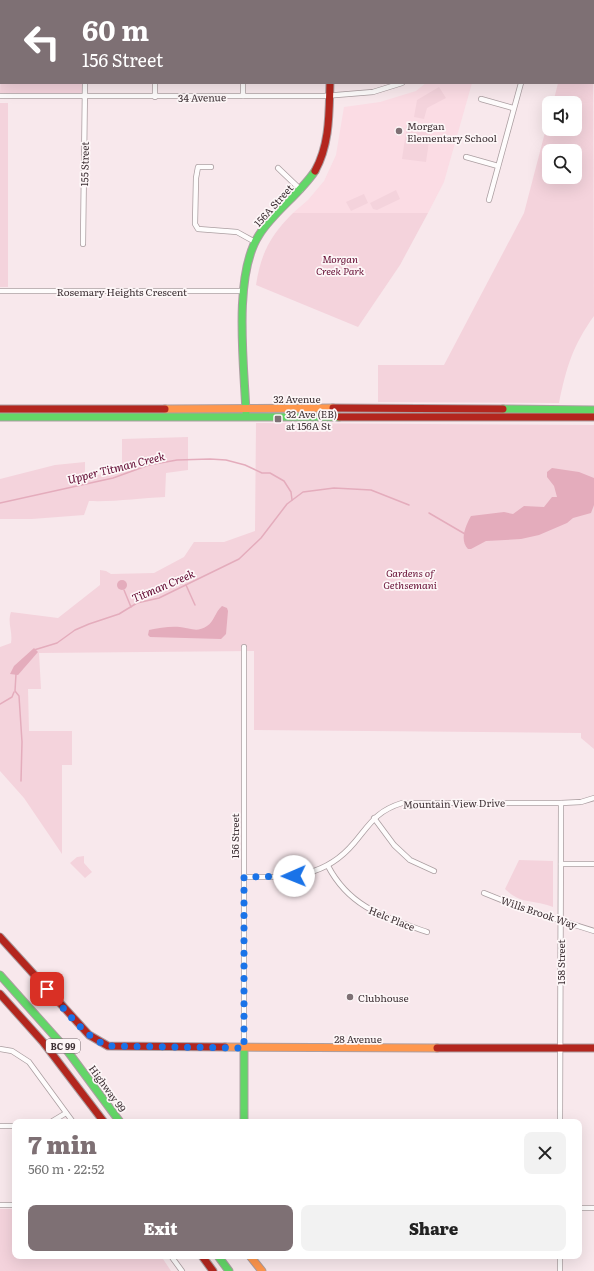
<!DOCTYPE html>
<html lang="en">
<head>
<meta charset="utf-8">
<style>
	body { margin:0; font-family:Literata,serif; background:#f2f2f2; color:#222; height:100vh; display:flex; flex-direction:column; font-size:15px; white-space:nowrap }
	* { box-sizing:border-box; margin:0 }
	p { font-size:13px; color:#767676 }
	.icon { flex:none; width:22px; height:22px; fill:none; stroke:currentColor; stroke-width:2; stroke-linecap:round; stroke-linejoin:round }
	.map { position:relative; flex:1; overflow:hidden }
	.sheet { position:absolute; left:12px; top:1119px; width:570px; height:140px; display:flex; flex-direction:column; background:#fff; border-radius:8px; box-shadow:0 4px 16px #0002 }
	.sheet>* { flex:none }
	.banner { position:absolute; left:0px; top:0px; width:594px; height:84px; box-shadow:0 4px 16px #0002; background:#7e7074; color:#fff; overflow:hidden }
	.tools { position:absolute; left:542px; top:96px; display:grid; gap:8px }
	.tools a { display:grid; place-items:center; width:40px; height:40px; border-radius:8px; background:#fff; box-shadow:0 4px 16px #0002; font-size:20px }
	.pin { position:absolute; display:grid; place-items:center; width:34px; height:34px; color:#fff; margin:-17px; border-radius:8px; box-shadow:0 2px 6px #0006 }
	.me { position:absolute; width:44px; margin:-22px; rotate:269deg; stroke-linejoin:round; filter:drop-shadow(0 0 3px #0008) }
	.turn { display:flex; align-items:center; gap:14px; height:84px; padding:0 16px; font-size:18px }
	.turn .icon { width:52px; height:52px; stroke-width:2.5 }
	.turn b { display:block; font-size:28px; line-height:34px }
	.round { display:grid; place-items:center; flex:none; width:42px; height:42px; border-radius:8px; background:#f2f2f2 }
	.headline { display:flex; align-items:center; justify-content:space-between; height:68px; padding:0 16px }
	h1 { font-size:24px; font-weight:800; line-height:30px; color:#7e7074 }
	.cta { display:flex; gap:8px; margin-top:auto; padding:8px 16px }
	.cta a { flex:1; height:46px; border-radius:8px; background:#7e7074; color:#fff; font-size:16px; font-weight:800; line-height:46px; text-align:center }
	.cta a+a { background:#f2f2f2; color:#222 }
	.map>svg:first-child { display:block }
	.built { fill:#fbdce4 }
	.green { fill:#f4d3dc; fill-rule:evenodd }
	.water { fill:#e4acbc }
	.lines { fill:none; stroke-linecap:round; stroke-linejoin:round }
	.stream { stroke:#e4acbc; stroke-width:1.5 }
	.street-casing { stroke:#ab9ea1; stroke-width:6 }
	.fast-casing { stroke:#ab9ea1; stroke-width:9 }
	.slow-casing { stroke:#ab9ea1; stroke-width:9 }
	.jam-casing { stroke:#ab9ea1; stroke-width:9 }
	.street { stroke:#fefcfc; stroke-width:4.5 }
	.fast { stroke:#63d668; stroke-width:7 }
	.slow { stroke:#ff974d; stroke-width:7 }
	.jam { stroke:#b3261e; stroke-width:7 }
	.route { stroke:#1a73e8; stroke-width:7; stroke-dasharray:0 12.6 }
	.poi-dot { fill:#7e7074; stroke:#fdf6f7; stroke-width:1.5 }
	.labels { text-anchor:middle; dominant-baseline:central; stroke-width:3.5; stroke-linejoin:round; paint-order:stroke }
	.shield { fill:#fdf6f7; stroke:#776b6e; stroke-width:1 }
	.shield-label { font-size:9px; font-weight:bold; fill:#3d3034 }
	.street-label { font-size:10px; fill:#3d3034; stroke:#fdf6f7 }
	.poi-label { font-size:10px; fill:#3d3034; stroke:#fdf6f7; text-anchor:start }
	.park-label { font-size:10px; font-style:italic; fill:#650e34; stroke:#fdf6f7 }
	.water-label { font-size:11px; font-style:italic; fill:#5f062f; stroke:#fdf6f7 }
</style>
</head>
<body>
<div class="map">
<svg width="594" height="1271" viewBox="0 0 594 1271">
	<rect width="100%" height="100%" fill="#f8e8ec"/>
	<path class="built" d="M426,83H472L444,182L428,213H293L308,200L324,181L336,155L344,107L380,102L416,91Z"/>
	<g class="green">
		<rect x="2" y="0" width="81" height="1"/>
		<path d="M542,0H594V30L593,1Z"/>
		<path d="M593,44L594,316C573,345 566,368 559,403L378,402V365H444L524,213L549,117V129H575V103H553L558,83H593ZM549,151H575V177H549Z"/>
		<path d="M1,63V83H84V93H0Z"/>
		<path d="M439,87L446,98L427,108L424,119L414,117L417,100Z"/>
		<rect x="0" y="103" width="8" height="184"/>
		<path d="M407,125L431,128L426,162L402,159Z"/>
		<path d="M396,190L400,199L377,210L373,209L370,203Z"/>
		<path d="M364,194L368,203L351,211L346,202Z"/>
		<path d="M293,213H428L400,265L358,327L256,285C261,253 270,236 293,213Z"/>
		<path d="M256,423L594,425V749L581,738V733L254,730V651L39,653L41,689H28L29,731H72V765H62V854L24,798L0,771V647L11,643C13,631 7,623 11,612L58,618L100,585V570L106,571L111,574L154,573L184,557L194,542H224L255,531Z"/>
		<path d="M188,437V470L166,473L165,497C140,498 115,502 89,501L84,515L32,519H0V479L55,465L85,462V477L122,471V439Z"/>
		<path d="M84,856V863L92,872L85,878L70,863L77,857Z"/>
		<path d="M519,860L553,861V907C533,899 522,905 505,889Z"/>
		<path d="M0,1209H15V1256H119V1258L130,1256H161L171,1271H0Z"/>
	</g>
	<g class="water">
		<path d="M552,468L579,472L594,478V505L591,513L573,518L567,523L539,535L521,539L486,541L471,549H468C459,540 466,525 471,516L504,512L513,514L524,506L544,507L552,497H557L554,486L547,477V472Z"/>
		<circle cx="122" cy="585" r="5"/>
		<path d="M222,606L227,608L228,611L226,634L221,639L150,637L148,635L149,630C159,628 170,626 180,627C190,628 197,633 207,626C214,622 215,612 222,606Z"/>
		<path d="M34,648L38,652L18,675L10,674L14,666Z"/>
	</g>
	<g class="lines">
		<g class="stream">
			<path d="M0,503L113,478L149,465L177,460L210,459L226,460L245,465L262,473H270L284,481L291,492L292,500"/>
			<path d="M429,513L465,534"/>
			<path d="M186,585L195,605"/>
			<path d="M124,590L131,607"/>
			<path d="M34,650L57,643L75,630L89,624L119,614L137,603L159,598L239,559L261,538L287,504L303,492L334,488L371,490L409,505"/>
			<path d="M16,674L15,691L19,696L22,742L21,781"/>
			<path d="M0,704L12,697L14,692"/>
		</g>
		<g class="street-casing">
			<g id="street">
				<path d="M86,1V0"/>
				<path d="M243,1V0"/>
				<path d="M593,36H594"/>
				<path d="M243,83V96"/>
				<path d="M0,96H324L373,92L402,83"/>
				<path d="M155,97V83"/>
				<path d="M481,99L513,108"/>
				<path d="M466,157L498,166"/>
				<path d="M211,167H198L196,178L195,224L198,229L237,232L255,242"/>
				<path d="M278,168L301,190"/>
				<path d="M489,200L521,83"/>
				<path d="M83,244L85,83"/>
				<path d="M0,291H244"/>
				<path d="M244,647V1048"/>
				<path d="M374,818L394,845L410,860L434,871"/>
				<path d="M561,864H594"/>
				<path d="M328,866C350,908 385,917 427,932"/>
				<path d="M244,877C287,877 323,880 354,843C370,824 376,811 402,803H561L581,802L594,798"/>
				<path d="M484,893L524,909L594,931"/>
				<path d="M0,1049L12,1051L29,1062L73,1122"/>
				<path d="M51,1122L66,1113"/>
				<path d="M560,1122L561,803"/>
				<path d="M0,1126H15"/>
				<path d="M0,1205H15"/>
				<path d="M579,1208H594"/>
				<path d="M171,1256L182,1271"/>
				<path d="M560,1256V1271"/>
			</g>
		</g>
		<g class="fast-casing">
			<g id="fast">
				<path d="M503,409L594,410"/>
				<path d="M246,412C244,365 233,275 259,235C274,211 299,195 315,171"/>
				<path d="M0,417H339"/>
				<path d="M0,975L66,1049L120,1122"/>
				<path d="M244,1048V1122"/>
				<path d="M218,1256L229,1271"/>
			</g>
		</g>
		<g class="slow-casing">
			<g id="slow">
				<path d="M330,0V1"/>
				<path d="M165,409L333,408"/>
				<path d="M225,1047L437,1048"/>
				<path d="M250,1256L262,1271"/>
			</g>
		</g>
		<g class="jam-casing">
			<g id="jam">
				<path d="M315,171C330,144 329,113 330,83"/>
				<path d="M333,408L503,409"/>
				<path d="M0,409H165"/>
				<path d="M339,417H594"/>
				<path d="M0,937L89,1035L108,1046L225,1047"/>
				<path d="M0,994L43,1042L104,1122"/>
				<path d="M437,1048H594"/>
				<path d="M202,1256L213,1271"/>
			</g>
		</g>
		<use href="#street" class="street"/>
		<use href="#fast" class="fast"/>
		<use href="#slow" class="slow"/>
		<use href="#jam" class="jam"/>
	</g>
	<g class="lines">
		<path class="route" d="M47,989C65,1009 83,1036 108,1046L244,1048V877L294,876"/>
	</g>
	<g class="poi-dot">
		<circle cx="399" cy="131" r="4"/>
		<rect x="274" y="415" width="8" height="8" rx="2"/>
		<circle cx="350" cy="997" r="4"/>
	</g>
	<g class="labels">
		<rect class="shield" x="46" y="1039" width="34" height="14" rx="3"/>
		<g class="shield-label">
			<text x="63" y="1046">BC 99</text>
		</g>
		<g class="street-label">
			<text transform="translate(202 97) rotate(-1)">34 Avenue</text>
			<text transform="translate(84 164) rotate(-89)">155 Street</text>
			<text transform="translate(273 205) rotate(-48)">156A Street</text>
			<text x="122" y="291">Rosemary Heights Crescent</text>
			<text x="297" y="398">32 Avenue</text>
			<text transform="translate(454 803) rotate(-1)">Mountain View Drive</text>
			<text transform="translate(234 836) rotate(-90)">156 Street</text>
			<text transform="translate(539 912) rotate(19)">Wills Brook Way</text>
			<text transform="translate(392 918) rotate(22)">Helc Place</text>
			<text transform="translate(560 962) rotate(-90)">158 Street</text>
			<text x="358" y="1038">28 Avenue</text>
			<text transform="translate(108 1088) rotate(54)">Highway 99</text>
		</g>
		<g class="poi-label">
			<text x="407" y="125">Morgan<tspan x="407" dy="12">Elementary School</tspan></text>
			<text x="286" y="413">32 Ave (EB)<tspan x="286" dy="12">at 156A St</tspan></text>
			<text x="358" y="997">Clubhouse</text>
		</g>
		<g class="park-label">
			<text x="340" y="258">Morgan<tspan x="340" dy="12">Creek Park</tspan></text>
			<text x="410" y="572">Gardens of<tspan x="410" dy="12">Gethsemani</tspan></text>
		</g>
		<g class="water-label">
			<text transform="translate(116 467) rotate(-14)">Upper Titman Creek</text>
			<text transform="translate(163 585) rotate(-23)">Titman Creek</text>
		</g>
	</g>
</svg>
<div class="tools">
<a><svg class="icon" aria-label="sound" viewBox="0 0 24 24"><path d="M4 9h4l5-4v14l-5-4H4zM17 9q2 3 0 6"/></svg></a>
<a><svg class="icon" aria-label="search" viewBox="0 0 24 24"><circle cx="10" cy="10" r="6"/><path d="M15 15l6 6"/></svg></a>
</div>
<div class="pin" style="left:47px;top:989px;background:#d93025"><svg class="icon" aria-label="arrive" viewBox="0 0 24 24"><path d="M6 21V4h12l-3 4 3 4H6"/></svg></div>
<svg class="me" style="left:294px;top:876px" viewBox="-20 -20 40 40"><circle r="19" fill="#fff"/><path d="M0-13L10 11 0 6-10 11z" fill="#1a73e8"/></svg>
<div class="banner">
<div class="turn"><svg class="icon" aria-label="left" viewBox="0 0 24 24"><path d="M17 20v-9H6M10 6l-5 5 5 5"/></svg><div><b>60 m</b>156 Street</div></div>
</div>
<section class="sheet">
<div class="headline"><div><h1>7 min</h1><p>560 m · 22:52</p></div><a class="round"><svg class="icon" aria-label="close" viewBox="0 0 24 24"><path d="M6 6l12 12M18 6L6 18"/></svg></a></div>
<div class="cta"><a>Exit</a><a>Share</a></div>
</section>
</div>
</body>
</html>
